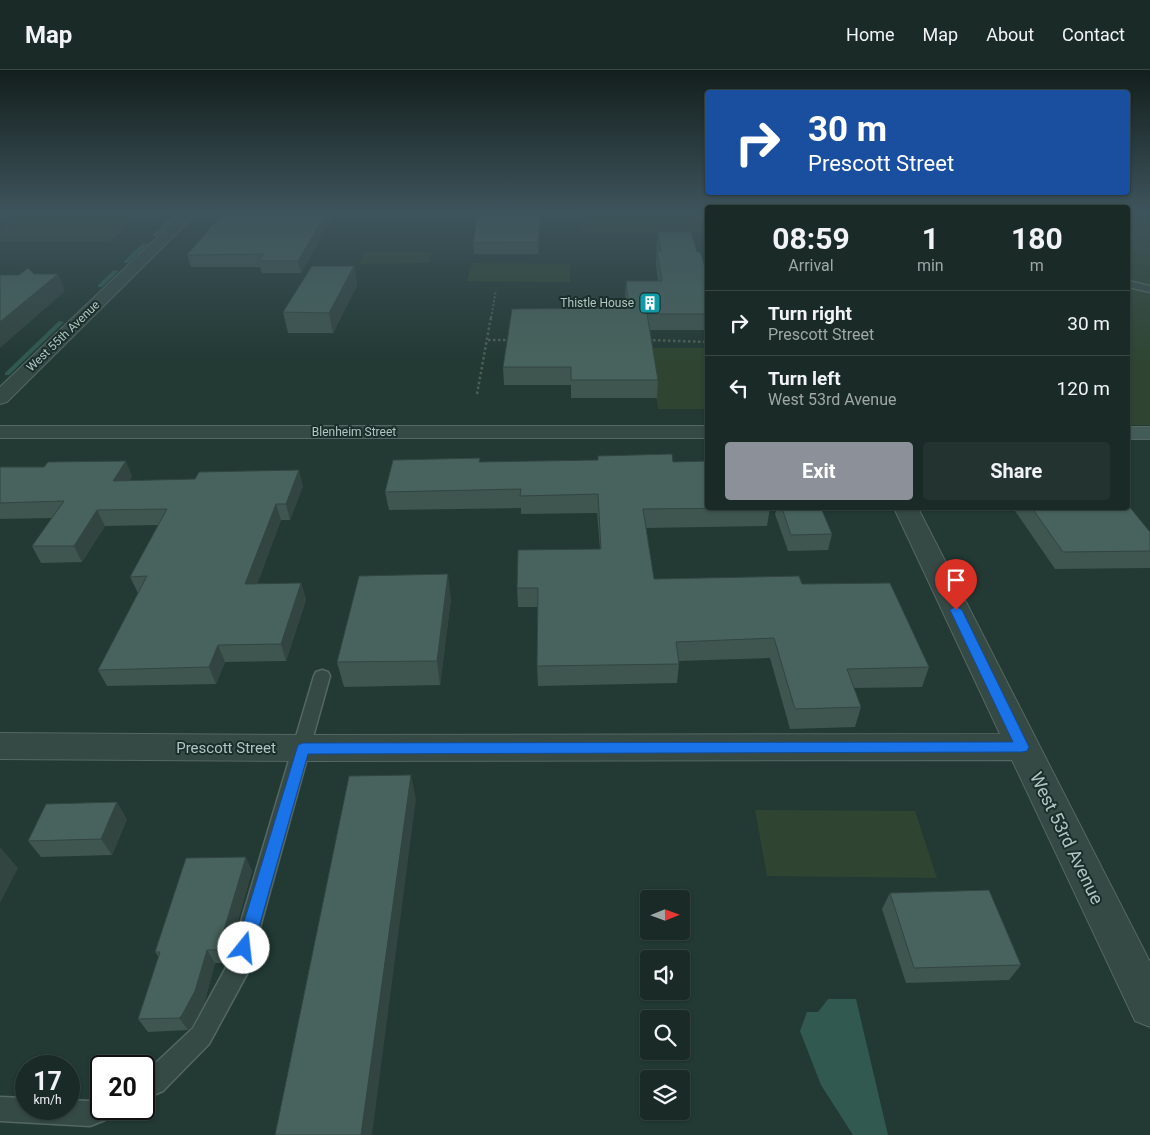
<!DOCTYPE html>
<html lang="en">
<head>
<meta charset="utf-8">
<style>
	body { margin:0; font-family:Roboto,sans-serif; background:#23332f; color:#f1f3f6; height:100vh; display:flex; flex-direction:column; font-size:19px; white-space:nowrap }
	* { box-sizing:border-box; margin:0 }
	p { font-size:16px; color:#9fa7a7 }
	.icon { flex:none; width:28px; height:28px; fill:none; stroke:currentColor; stroke-width:2; stroke-linecap:round; stroke-linejoin:round }
	.map { position:relative; flex:1; overflow:hidden }
	.sheet { position:absolute; left:705px; top:135px; width:425px; height:305px; display:flex; flex-direction:column; background:#1a2b27; border-radius:5px; box-shadow:0 1px 4px #0004,0 0 0 1px #384744 }
	.sheet>* { flex:none }
	.banner { position:absolute; left:705px; top:20px; width:425px; height:105px; border-radius:5px; box-shadow:0 1px 4px #0004,0 0 0 1px #384744; background:#1a4fa0; color:#fff; overflow:hidden }
	.needle { width:32px; rotate:89deg }
	.controls { position:absolute; left:640px; top:820px; display:grid; gap:10px }
	.controls a { display:grid; place-items:center; width:50px; height:50px; border-radius:5px; background:#1a2b27; box-shadow:0 1px 4px #0004,0 0 0 1px #384744; font-size:25px }
	.speed { position:absolute; left:15px; top:985px; display:flex; gap:10px; font-size:25px; font-weight:700; text-align:center }
	.speed>* { display:grid; place-content:center; width:65px; height:65px; border-radius:50%; background:#1a2b27; box-shadow:0 1px 4px #0004,0 0 0 1px #384744; line-height:1 }
	.speed small { font-size:12px; font-weight:400 }
	.speed .limit { border:2px solid #111; border-radius:8px; background:#fff; color:#111 }
	.pin { position:absolute; display:grid; place-items:center; width:42px; height:42px; color:#fff; margin:-51px -21px; border-radius:50% 50% 50% 0; rotate:-45deg; box-shadow:0 0 5px #0007 }
	.pin .icon { rotate:45deg }
	.me { position:absolute; width:55px; margin:-28px; rotate:16deg; stroke-linejoin:round; filter:drop-shadow(0 0 4px #0008) }
	.turn { display:flex; align-items:center; gap:18px; height:105px; padding:0 20px; font-size:22px }
	.turn .icon { width:65px; height:65px; stroke-width:2.5 }
	.turn b { display:block; font-size:35px; line-height:42px }
	.eta { display:flex; justify-content:space-evenly; align-items:center; height:85px; text-align:center }
	.eta b { font-size:30px; font-weight:700; line-height:35px }
	.action { display:flex; gap:10px; margin-top:auto; padding:10px 20px }
	.action a { flex:1; height:58px; border-radius:5px; background:#8c9099; color:#fff; font-size:20px; font-weight:700; line-height:58px; text-align:center }
	.action a+a { background:#23332f; color:#f1f3f6 }
	ul { padding:0; list-style:none }
	li { display:flex; align-items:center; gap:15px; height:65px; padding:0 20px; border-top:1px solid #384744 }
	li div { flex:1 }
	li b { display:block; font-size:19px }
	li em { font-style:normal }
	header { display:flex; align-items:center; gap:30px; box-sizing:border-box; height:70px; padding:0 25px; background:#1a2b27; border-bottom:1px solid #384744 }
	header strong { font-size:24px }
	nav { display:flex; gap:28px; margin-inline-start:auto; font-size:18px }
	.map>svg:first-child { display:block }
	.green { fill:#2f4532 }
	.water { fill:#315950 }
	.lines { fill:none; stroke-linecap:round; stroke-linejoin:round }
	.stream { fill:#315950; fill-rule:evenodd }
	.lane-casing { stroke:#546763; stroke-width:3 }
	.street-casing { stroke:#546763; stroke-width:2 }
	.secondary-casing { stroke:#546763; stroke-width:2 }
	.path-far1 { stroke:#4b6052; stroke-width:2; stroke-dasharray:2 2; stroke-linecap:butt }
	.path { stroke:#4b6052; stroke-width:2.5; stroke-dasharray:2.5 2.5; stroke-linecap:butt }
	.lane { fill:#364a45; fill-rule:evenodd }
	.street { fill:#364a45; fill-rule:evenodd }
	.secondary { fill:#445c58; fill-rule:evenodd }
	.wall { fill:#3e5550 }
	.shaded-wall { fill:#324541 }
	.building { fill:#48635d; stroke:#324541 }
	.route { fill:#1a73e8; stroke:#114b97 }
	.labels { text-anchor:middle; dominant-baseline:central; stroke-width:4; stroke-linejoin:round; paint-order:stroke }
	.far-poi-label { font-size:12px; fill:#b1c6c2; stroke:#1b2e2a; text-anchor:end }
	.far-street-label { font-size:12px; fill:#b1c6c2; stroke:#1b2e2a }
	.street-label { font-size:15px; fill:#b1c6c2; stroke:#1b2e2a }
	.near-street-label { font-size:18px; fill:#b1c6c2; stroke:#1b2e2a }
</style>
</head>
<body>
<header>
<strong>Map</strong>
<nav><a>Home</a><a>Map</a><a>About</a><a>Contact</a></nav>
</header>
<div class="map">
<svg width="1150" height="1065" viewBox="0 0 1150 1065">
	<rect width="100%" height="100%" fill="#223934"/>
	<g class="green">
		<path d="M579,142H707V163H588L580,160Z"/>
		<rect x="1128" y="142" width="22" height="213"/>
		<path d="M20,146H139L110,171H0V159Z"/>
		<path d="M365,182H432L429,193L359,194Z"/>
		<path d="M472,193L570,194V212L467,211Z"/>
		<path d="M649,278H707V339H658Z"/>
		<path d="M755,740L915,741L937,808L767,806Z"/>
	</g>
	<path class="water" d="M828,929H856L888,1065H853L821,1015L800,961L807,942H818Z"/>
	<g class="lines">
		<g class="stream">
			<path d="M177,142H181L157,166H153V164Z"/>
			<path d="M143,173L148,174L128,193H124V191Z"/>
			<path d="M114,200L119,201L102,217H98V215Z"/>
			<path d="M59,251L64,252L9,305H5V303Z"/>
		</g>
		<g class="lane-casing">
			<g id="lane">
				<path d="M1128,211L1150,216V222L1128,217Z"/>
				<path d="M322,600L328,602L330,606L247,904L209,974L163,1021L144,1029V1004L193,958L229,892L314,606L316,602Z"/>
				<path d="M0,1027L26,1028V1039H69V1030L89,1031L101,1027V1039H113L110,1048L90,1056L0,1051Z"/>
			</g>
		</g>
		<g class="street-casing">
			<g id="street">
				<path d="M184,142H198L7,332L0,334V317Z"/>
				<rect x="0" y="356" width="708" height="12"/>
				<path d="M894,438H918L1150,892V957L1135,951L1012,690L303,691L0,689V663L303,665L1000,664Z"/>
			</g>
		</g>
		<g class="secondary-casing">
			<rect id="secondary" x="1128" y="357" width="22" height="12"/>
		</g>
		<g class="path-far1">
			<path d="M566,151H580"/>
			<path d="M491,248L496,220"/>
		</g>
		<g class="path">
			<path d="M488,270H509"/>
			<path d="M648,270L708,272"/>
			<path d="M477,324L491,247"/>
		</g>
		<use href="#lane" class="lane"/>
		<use href="#street" class="street"/>
		<use href="#secondary" class="secondary"/>
	</g>
	<g class="wall">
		<path d="M224,142H336L301,203H262L260,197H191L187,185Z"/>
		<path d="M541,142L538,184H474L473,173Z"/>
		<path d="M657,161L697,182L708,205V260H650L658,310L657,328H571V315H504L503,297L627,238L625,227L626,211H658L656,196Z"/>
		<path d="M354,196L357,215L333,263H288L283,242Z"/>
		<path d="M598,386L673,392L770,438L767,456L646,458L654,509L802,514L929,597L922,617L854,618L861,637L855,657L790,659L770,588L679,591V594L677,613L538,616L537,596L538,537H518L517,518L600,479L597,443L521,444V438L389,440L385,422L480,388V392L598,390Z"/>
		<path d="M0,397L132,406L130,410L303,416L290,450H281L257,514L301,513L306,530L286,591L225,592L216,614L107,616L98,600L138,523L130,507L158,455L105,456L82,492L41,493L32,476L52,448L0,449Z"/>
		<path d="M777,438H821L832,464L828,480L788,481L775,444Z"/>
		<path d="M1013,438H1128L1150,462V498L1055,499Z"/>
		<path d="M451,529L440,615L344,617L337,592Z"/>
		<path d="M127,749L112,785L41,787L28,771Z"/>
		<path d="M252,801L226,893H215L204,934L192,957L188,960L148,962L138,949L159,887L155,882Z"/>
		<path d="M890,823L1021,895L1009,910L906,913L882,839Z"/>
	</g>
	<g class="shaded-wall">
		<path d="M327,142H336L301,203L298,191Z"/>
		<path d="M540,142H541L538,184V172Z"/>
		<path d="M354,196L357,215L333,263L329,243Z"/>
		<path d="M58,204L65,221L0,278V252Z"/>
		<path d="M126,391L132,406L120,426L113,411Z"/>
		<path d="M299,400L303,416L290,450L286,434Z"/>
		<path d="M276,434L281,450L251,531L245,514Z"/>
		<path d="M97,440L105,456L82,492L74,476Z"/>
		<path d="M448,504L451,529L440,615L437,591Z"/>
		<path d="M301,513L306,530L286,591L281,574Z"/>
		<path d="M218,575L225,592L216,614L209,597Z"/>
		<path d="M411,705L416,729L372,1065H361Z"/>
		<path d="M117,732L127,749L112,785L101,769Z"/>
		<path d="M0,777L18,798L0,833Z"/>
		<path d="M246,787L252,801L226,893L218,880Z"/>
		<path d="M207,880L215,893L204,934L192,957L188,960L179,948Z"/>
	</g>
	<g class="building">
		<path d="M224,142H327L298,191H259L264,184L187,185Z"/>
		<path d="M478,142H540L538,172L473,173Z"/>
		<path d="M657,161H691L697,182H700L708,205V244H647L658,310H571V297H503L512,239L629,238L626,211H662L657,181H661Z"/>
		<path d="M312,196H354L329,243L283,242Z"/>
		<path d="M28,198L34,204H58L0,252V205H19Z"/>
		<path d="M672,384L673,392L708,391V438H752L643,439L654,509L799,506L802,514L890,513L929,597L847,599L861,637L795,639L774,568L676,572L679,594L537,596L538,518H517L518,480L601,479L598,424L520,426L521,419L385,422L393,390L480,388L479,392L598,390V386Z"/>
		<path d="M126,391L113,411L195,409L199,402L299,400L286,434H276L245,514L301,513L281,574L218,575L209,597L98,600L147,506L130,507L167,439L97,440L74,476H32L64,431L0,433V397H44L48,392Z"/>
		<path d="M1128,435L1150,462V481L1063,482L1032,438H1128Z"/>
		<path d="M782,438H821L832,464L791,465Z"/>
		<path d="M448,504L437,591L337,592L359,506Z"/>
		<path d="M411,705L361,1065H275L349,706Z"/>
		<path d="M117,732L101,769L28,771L46,734Z"/>
		<path d="M246,787L218,880H207L195,921L182,945L179,948L138,949L160,882H155L186,788Z"/>
		<path d="M989,820L1021,895L914,898L890,823Z"/>
	</g>
	<linearGradient id="sky" x2="0" y2="1"><stop stop-color="#131f1d"/><stop offset="0.49" stop-color="#3e545c"/><stop offset="1" stop-color="#3e545c" stop-opacity="0"/></linearGradient>
	<rect width="1150" height="291" fill="url(#sky)"/>
	<path class="route" d="M956,536L962,540L1029,677L1027,681L1022,682L308,684L253,878L250,884L244,886L239,884L236,878L298,675L303,673L1013,672L950,540Z"/>
	<defs>
		<g id="building-square" transform="scale(1.125)"><rect x="-9" y="-9" width="18" height="18" rx="4" fill="#0f9aa8" stroke="#1b2e2a"/><path d="M-4-6H4V6H1V3H-1V6H-4ZM-2.5-4.3h1.7v1.8h-1.7ZM.8-4.3h1.7v1.8H.8ZM-2.5-1h1.7V.8h-1.7ZM.8-1h1.7V.8H.8Z" fill="#fff"/></g>
	</defs>
	<g fill-rule="evenodd">
		<use href="#building-square" x="650" y="233"/>
	</g>
	<g class="labels">
		<g class="far-poi-label">
			<text x="634" y="233">Thistle House</text>
		</g>
		<g class="far-street-label">
			<text transform="translate(63 266) rotate(-44)">West 55th Avenue</text>
			<text x="354" y="362">Blenheim Street</text>
		</g>
		<g class="street-label">
			<text x="226" y="678">Prescott Street</text>
		</g>
		<g class="near-street-label">
			<text transform="translate(1067 768) rotate(64)">West 53rd Avenue</text>
		</g>
	</g>
</svg>
<div class="controls">
<a><svg class="needle" viewBox="-14 -14 28 28"><path d="M0-13l5 13h-10z" fill="#e53935"/><path d="M0 13l5-13h-10z" fill="#9fa7a7"/></svg></a>
<a><svg class="icon" aria-label="sound" viewBox="0 0 24 24"><path d="M4 9h4l5-4v14l-5-4H4zM17 9q2 3 0 6"/></svg></a>
<a><svg class="icon" aria-label="search" viewBox="0 0 24 24"><circle cx="10" cy="10" r="6"/><path d="M15 15l6 6"/></svg></a>
<a><svg class="icon" aria-label="layers" viewBox="0 0 24 24"><path d="M12 4l9 5-9 5-9-5zM3 14l9 5 9-5"/></svg></a>
</div>
<div class="speed"><div>17<small>km/h</small></div><div class="limit">20</div></div>
<div class="pin" style="left:956px;top:540px;background:#d93025"><svg class="icon" aria-label="arrive" viewBox="0 0 24 24"><path d="M6 21V4h12l-3 4 3 4H6"/></svg></div>
<svg class="me" style="left:244px;top:878px" viewBox="-20 -20 40 40"><circle r="19" fill="#fff"/><path d="M0-13L10 11 0 6-10 11z" fill="#1a73e8"/></svg>
<div class="banner">
<div class="turn"><svg class="icon" aria-label="right" viewBox="0 0 24 24"><path d="M7 20v-9h11M14 6l5 5-5 5"/></svg><div><b>30 m</b>Prescott Street</div></div>
</div>
<section class="sheet">
<div class="eta">
<div><b>08:59</b><p>Arrival</p></div>
<div><b>1</b><p>min</p></div>
<div><b>180</b><p>m</p></div>
</div>
<ul>
<li><svg class="icon" aria-label="right" viewBox="0 0 24 24"><path d="M7 20v-9h11M14 6l5 5-5 5"/></svg><div><b>Turn right</b><p>Prescott Street</p></div><em>30 m</em></li>
<li><svg class="icon" aria-label="left" viewBox="0 0 24 24"><path d="M17 20v-9H6M10 6l-5 5 5 5"/></svg><div><b>Turn left</b><p>West 53rd Avenue</p></div><em>120 m</em></li>
</ul>
<div class="action"><a>Exit</a><a>Share</a></div>
</section>
</div>
</body>
</html>
